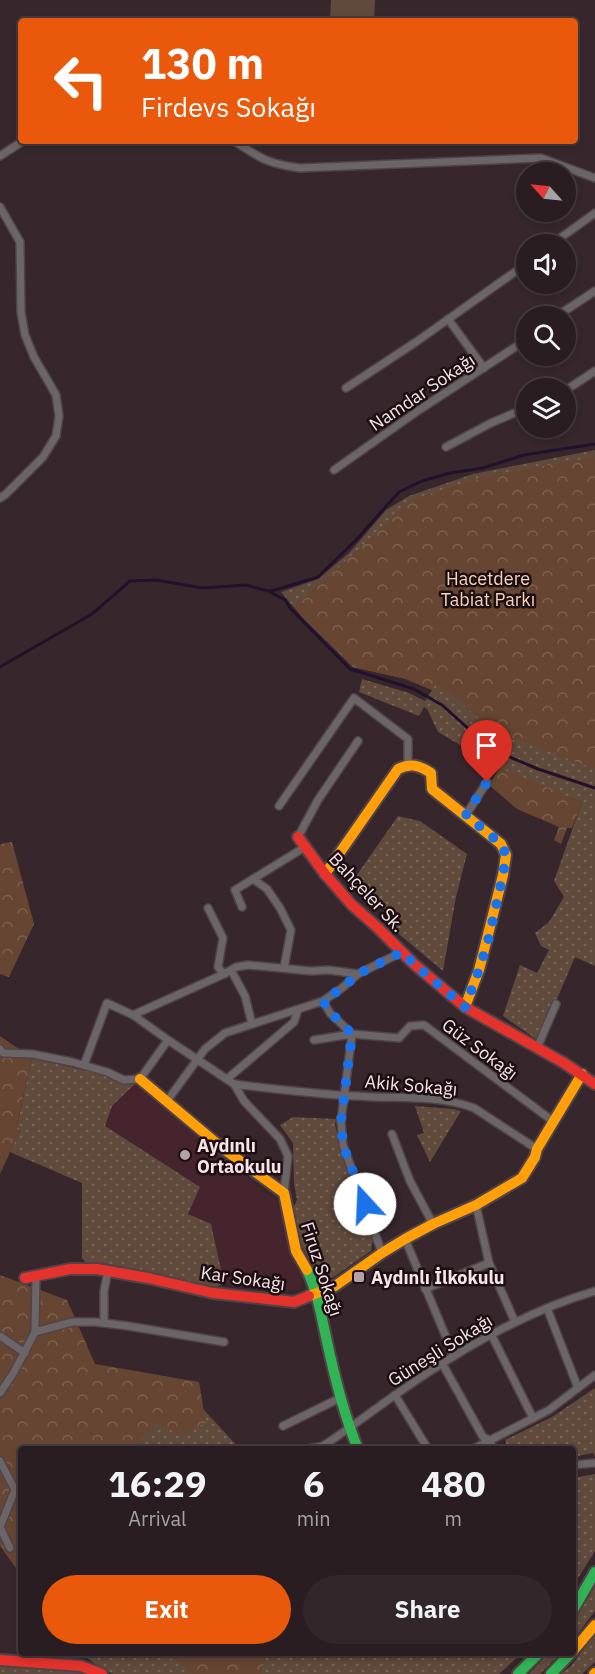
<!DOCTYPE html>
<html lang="en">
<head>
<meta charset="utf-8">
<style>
	body { margin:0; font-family:"IBM Plex Sans",sans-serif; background:#31262a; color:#f1f3f6; height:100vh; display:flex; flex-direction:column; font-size:22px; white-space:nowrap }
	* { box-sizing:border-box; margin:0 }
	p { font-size:20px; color:#a5a2a5 }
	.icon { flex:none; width:33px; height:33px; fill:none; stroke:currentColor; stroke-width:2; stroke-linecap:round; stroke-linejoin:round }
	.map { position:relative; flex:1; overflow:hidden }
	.details { position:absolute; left:18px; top:1446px; width:558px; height:210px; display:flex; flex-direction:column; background:#291d21; border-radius:6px; box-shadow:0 3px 9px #0003,0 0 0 2px #453b3f }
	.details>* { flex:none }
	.top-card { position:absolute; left:18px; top:18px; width:560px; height:126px; border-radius:6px; box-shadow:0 3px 9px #0003,0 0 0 2px #453b3f; background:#ea580c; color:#fff; overflow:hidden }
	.needle { width:39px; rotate:297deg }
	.fabs { position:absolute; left:516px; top:162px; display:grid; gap:12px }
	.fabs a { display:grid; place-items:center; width:60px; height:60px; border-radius:50%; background:#291d21; box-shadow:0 3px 9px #0003,0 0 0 2px #453b3f; font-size:30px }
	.pin { position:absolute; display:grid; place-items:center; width:51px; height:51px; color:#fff; margin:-62px -26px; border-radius:50% 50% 50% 0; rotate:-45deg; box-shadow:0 0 6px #0007 }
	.pin .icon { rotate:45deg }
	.me { position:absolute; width:66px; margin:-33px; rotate:340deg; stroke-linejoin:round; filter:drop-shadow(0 0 4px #0008) }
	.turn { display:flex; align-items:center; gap:21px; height:126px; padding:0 24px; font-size:27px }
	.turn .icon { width:78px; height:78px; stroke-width:2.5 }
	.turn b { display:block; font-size:42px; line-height:51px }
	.eta { display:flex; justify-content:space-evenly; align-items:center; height:102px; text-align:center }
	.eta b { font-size:36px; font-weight:700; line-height:42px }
	.cta { display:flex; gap:12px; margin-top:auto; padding:12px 24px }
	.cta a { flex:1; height:69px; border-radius:36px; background:#ea580c; color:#fff; font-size:24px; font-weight:700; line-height:69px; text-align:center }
	.cta a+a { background:#31262a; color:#f1f3f6 }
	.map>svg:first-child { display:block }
	.built { fill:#45242d }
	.green { fill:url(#green-dots) }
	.forest { fill:url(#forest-crowns) }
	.pitch { fill:#604a3c }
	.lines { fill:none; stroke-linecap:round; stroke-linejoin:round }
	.stream { stroke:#23112c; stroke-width:3 }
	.street-casing { stroke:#504347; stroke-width:10 }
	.fast-casing { stroke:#504347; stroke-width:14 }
	.slow-casing { stroke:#504347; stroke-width:14 }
	.jam-casing { stroke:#504347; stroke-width:14 }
	.street { stroke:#6c6568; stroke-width:7 }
	.fast { stroke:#30b455; stroke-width:10 }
	.slow { stroke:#ff9f0a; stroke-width:10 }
	.jam { stroke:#e5322d; stroke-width:10 }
	.route { stroke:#1a73e8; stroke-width:10; stroke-dasharray:0 18 }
	.poi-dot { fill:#b4a2a6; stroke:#1c0f12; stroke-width:2 }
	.labels { text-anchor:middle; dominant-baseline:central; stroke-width:5; stroke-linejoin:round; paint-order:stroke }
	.street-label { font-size:18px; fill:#f8e4e8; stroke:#1c0f12 }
	.park-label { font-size:18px; fill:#f8d3ba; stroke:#1c0f12 }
	.poi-label { font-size:18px; font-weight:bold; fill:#f8e4e8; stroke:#1c0f12; text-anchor:start }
</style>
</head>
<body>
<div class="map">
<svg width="595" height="1674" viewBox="0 0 595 1674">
	<defs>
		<pattern id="green-dots" width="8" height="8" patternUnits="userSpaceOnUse" patternTransform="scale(1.5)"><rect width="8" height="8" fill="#604a3c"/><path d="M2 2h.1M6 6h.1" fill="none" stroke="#786458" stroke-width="1.8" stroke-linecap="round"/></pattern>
		<pattern id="forest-crowns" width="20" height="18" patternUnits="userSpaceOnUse" patternTransform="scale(1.5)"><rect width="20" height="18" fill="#664632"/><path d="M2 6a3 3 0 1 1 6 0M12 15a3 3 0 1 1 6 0" fill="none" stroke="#7d6150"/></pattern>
	</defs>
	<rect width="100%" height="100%" fill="#37272c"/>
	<path class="built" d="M136,1083L254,1184L277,1200L293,1253L305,1277L299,1290L275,1292L224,1283L211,1224L188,1214L105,1126L112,1106Z"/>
	<g class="green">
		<path d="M595,450V966L575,957L539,1041L503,1016L520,965L537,973L549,950L541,946L535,933L549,922L564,897L554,881L582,802L508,773L438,732L427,709L424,707L419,716L359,692L362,679L409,693L425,701L432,690L406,679L353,667L304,619L281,592L318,579L350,552L386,510L409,496L473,474Z"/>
		<path d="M398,816L420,821L467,854L456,897L443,971L387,924L386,910L352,882Z"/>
		<path d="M32,1058L108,1076L125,1082L136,1083L112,1106L105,1126L200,1187L188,1214L211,1224L224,1283L213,1289L111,1266L86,1263L82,1258V1183L10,1152L20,1131L17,1125Z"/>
		<path d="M415,1106L453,1109L461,1111L430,1162L417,1135L424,1133Z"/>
		<path d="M293,1117L336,1119L335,1125L342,1151L373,1239L371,1251L332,1278H320L299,1241L292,1210L297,1200L294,1184L293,1143L280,1125Z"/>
		<path d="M595,1388V1457L593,1453L573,1457V1449H508L505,1440L552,1417Z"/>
		<path d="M204,1410L240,1449H21L16,1432L134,1422Z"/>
		<path d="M595,1474V1551L573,1586V1478Z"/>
		<path d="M595,1586V1611L573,1640V1623Z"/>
		<path d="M595,1634V1662L582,1674H560L571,1666Z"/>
		<path d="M81,1653H522L499,1674H113L99,1667Z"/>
		<path d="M549,1653H561L540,1674H529Z"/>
		<path d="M0,1666C27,1667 58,1666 84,1674H0Z"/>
	</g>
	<g class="forest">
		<path d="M595,457V769L491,730L453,695L437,683L432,690L406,679L353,667L294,607L371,538L408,501L481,477Z"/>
		<path d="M500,768L582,802L572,828H567L561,844L554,840L559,827L517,809L489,785Z"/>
		<path d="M12,842L34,924L9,977L0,974V844Z"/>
		<path d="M0,1036L32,1058L17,1124L20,1131L0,1174Z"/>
		<path d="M0,1275L67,1300L95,1364L199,1382L206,1423L180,1435L157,1423L131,1449H34L28,1447L27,1449H21V1575L0,1546Z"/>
		<path d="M109,1653H267L261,1674H193L175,1659Z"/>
	</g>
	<path class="pitch" d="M331,0H375L374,21L330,20Z"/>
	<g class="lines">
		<g class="stream">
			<path d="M270,592L285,600L291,609L350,669L414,689L442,705L481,740L505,755L538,769L595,788"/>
			<path d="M0,667L92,614L130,581L156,580L202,588L246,585L268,591L275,590L318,577L356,540L399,492L422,481L450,473L483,468L524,455L595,444"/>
		</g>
		<g class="street-casing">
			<g id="street">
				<path d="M234,141C260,158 268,164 300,168L541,158L595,178"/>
				<path d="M0,156L23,141"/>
				<path d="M0,207L20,242L21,312L25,335L34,357L56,395L59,416L56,436L43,457L6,494L0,498"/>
				<path d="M552,244L595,213"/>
				<path d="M557,316L595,291"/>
				<path d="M448,319L484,368"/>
				<path d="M346,388L416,342L526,264"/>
				<path d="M566,390L595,371"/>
				<path d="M446,447L491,423L526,408"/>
				<path d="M334,470L419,410L526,340"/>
				<path d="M279,806L354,698L408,739V764"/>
				<path d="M466,815L487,782"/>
				<path d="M298,837L318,800L358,741"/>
				<path d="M253,879L267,889L280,908L291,930L284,968"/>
				<path d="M242,907L235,890L305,847"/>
				<path d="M208,908L223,938L218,967L224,974"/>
				<path d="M231,970L245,996L252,1024"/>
				<path d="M323,1001L330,1013L352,1034L341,1121L343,1145L382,1253"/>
				<path d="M133,1015L224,974L236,967L248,965L311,971L329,970L358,974L402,952"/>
				<path d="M314,1040L352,1034L399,1038L410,1026L424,1025L554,1122"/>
				<path d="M537,1048L556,1004"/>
				<path d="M0,1049L3,1053L32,1054L72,1062L107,1072L124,1080L140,1079L168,1040"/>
				<path d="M84,1065L107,1003L133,1015L168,1040L234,1084L244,1101L280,1139L288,1156L284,1193"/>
				<path d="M227,1079L294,1022L298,1010"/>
				<path d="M234,1084C280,1090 327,1095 373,1097C407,1098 442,1096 474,1108L537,1149"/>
				<path d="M167,1101L205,1049L225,1033L323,1001L342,988L358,974"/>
				<path d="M392,1134L410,1181L433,1224"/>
				<path d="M476,1205L489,1263L515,1322"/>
				<path d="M405,1239L454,1356"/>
				<path d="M425,1289L489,1263"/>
				<path d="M547,1308L578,1388"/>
				<path d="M104,1323V1291L108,1271"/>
				<path d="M35,1332L72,1322H95L128,1326L224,1342"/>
				<path d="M491,1334L533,1418"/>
				<path d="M0,1336L25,1353"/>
				<path d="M442,1363L483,1437L489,1440L494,1449"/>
				<path d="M0,1393L14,1372L35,1332L36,1276"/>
				<path d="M395,1395L428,1449"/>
				<path d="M283,1426L340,1398"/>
				<path d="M308,1449L323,1446C347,1430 371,1412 395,1395C456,1352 523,1312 595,1291"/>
				<path d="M473,1449L549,1410L595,1375"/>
				<path d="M0,1461L15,1490L0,1527L10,1548"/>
				<path d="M573,1465L595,1463"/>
			</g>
		</g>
		<g class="fast-casing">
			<g id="fast">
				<path d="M307,1270C317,1291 321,1314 326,1337C334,1375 343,1413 358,1449"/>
				<path d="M573,1610L595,1572"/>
				<path d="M518,1674L539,1653"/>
				<path d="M551,1674L571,1653"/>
			</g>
		</g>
		<g class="slow-casing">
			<g id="slow">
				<path d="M325,874L398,769C411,763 419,765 431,773L432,789L501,844L506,855L503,875L479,970L465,1007"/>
				<path d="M140,1079L221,1147L284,1193L296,1251L307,1270"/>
				<path d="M309,1296L335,1286L382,1253L405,1239L433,1224L476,1205L522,1178L535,1157L537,1149L582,1074"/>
				<path d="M573,1651L595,1625"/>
				<path d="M594,1674L595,1673"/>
			</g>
		</g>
		<g class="jam-casing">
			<g id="jam">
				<path d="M298,837L325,874L352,905L378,928L414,964L465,1007L564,1063L595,1084"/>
				<path d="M25,1278L70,1269H97L148,1278L213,1293L294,1302L309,1296"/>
				<path d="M0,1660L81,1666L102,1674"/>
			</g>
		</g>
		<use href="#street" class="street"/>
		<use href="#fast" class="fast"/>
		<use href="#slow" class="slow"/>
		<use href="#jam" class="jam"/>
	</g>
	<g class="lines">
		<path class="route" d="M365,1204L343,1145L341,1121L352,1034L330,1012L323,1001L342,988L358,974L402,952L414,964L465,1007L479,970L488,941L503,875L506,855L501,844L466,815L487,782"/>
	</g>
	<g class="poi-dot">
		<circle cx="185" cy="1155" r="6"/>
		<rect x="353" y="1271" width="12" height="12" rx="3"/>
	</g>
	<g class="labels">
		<g class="street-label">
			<text transform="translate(422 392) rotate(-34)">Namdar Sokağı</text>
			<text transform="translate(367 892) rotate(47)">Bahçeler Sk.</text>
			<text transform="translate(480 1049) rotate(37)">Güz Sokağı</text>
			<text transform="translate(411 1085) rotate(5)">Akik Sokağı</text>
			<text transform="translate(322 1269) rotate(72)">Firuz Sokağı</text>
			<text transform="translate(243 1278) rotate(8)">Kar Sokağı</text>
			<text transform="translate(440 1350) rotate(-32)">Güneşli Sokağı</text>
		</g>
		<g class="park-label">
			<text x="488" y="578">Hacetdere<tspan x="488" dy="21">Tabiat Parkı</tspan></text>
		</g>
		<g class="poi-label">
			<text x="197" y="1145">Aydınlı<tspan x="197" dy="21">Ortaokulu</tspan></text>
			<text x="371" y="1277">Aydınlı İlkokulu</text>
		</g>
	</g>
</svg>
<div class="fabs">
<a><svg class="needle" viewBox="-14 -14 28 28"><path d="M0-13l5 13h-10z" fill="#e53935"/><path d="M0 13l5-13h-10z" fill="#a5a2a5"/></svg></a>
<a><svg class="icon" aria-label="sound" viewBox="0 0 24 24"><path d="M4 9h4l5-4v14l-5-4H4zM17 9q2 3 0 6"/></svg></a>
<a><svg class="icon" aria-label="search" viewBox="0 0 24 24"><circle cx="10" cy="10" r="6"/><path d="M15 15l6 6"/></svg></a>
<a><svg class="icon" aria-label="layers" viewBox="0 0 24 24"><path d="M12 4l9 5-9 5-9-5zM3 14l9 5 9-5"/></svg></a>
</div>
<div class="pin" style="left:487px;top:782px;background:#d93025"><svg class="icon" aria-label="arrive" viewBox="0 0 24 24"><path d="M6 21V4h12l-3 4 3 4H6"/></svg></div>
<svg class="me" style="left:365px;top:1204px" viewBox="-20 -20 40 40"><circle r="19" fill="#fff"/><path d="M0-13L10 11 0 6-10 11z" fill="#1a73e8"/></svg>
<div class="top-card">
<div class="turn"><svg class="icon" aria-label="left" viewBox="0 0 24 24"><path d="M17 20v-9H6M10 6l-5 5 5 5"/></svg><div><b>130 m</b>Firdevs Sokağı</div></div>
</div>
<section class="details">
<div class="eta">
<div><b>16:29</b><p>Arrival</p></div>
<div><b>6</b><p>min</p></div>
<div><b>480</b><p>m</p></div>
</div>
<div class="cta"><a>Exit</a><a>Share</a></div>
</section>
</div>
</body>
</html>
